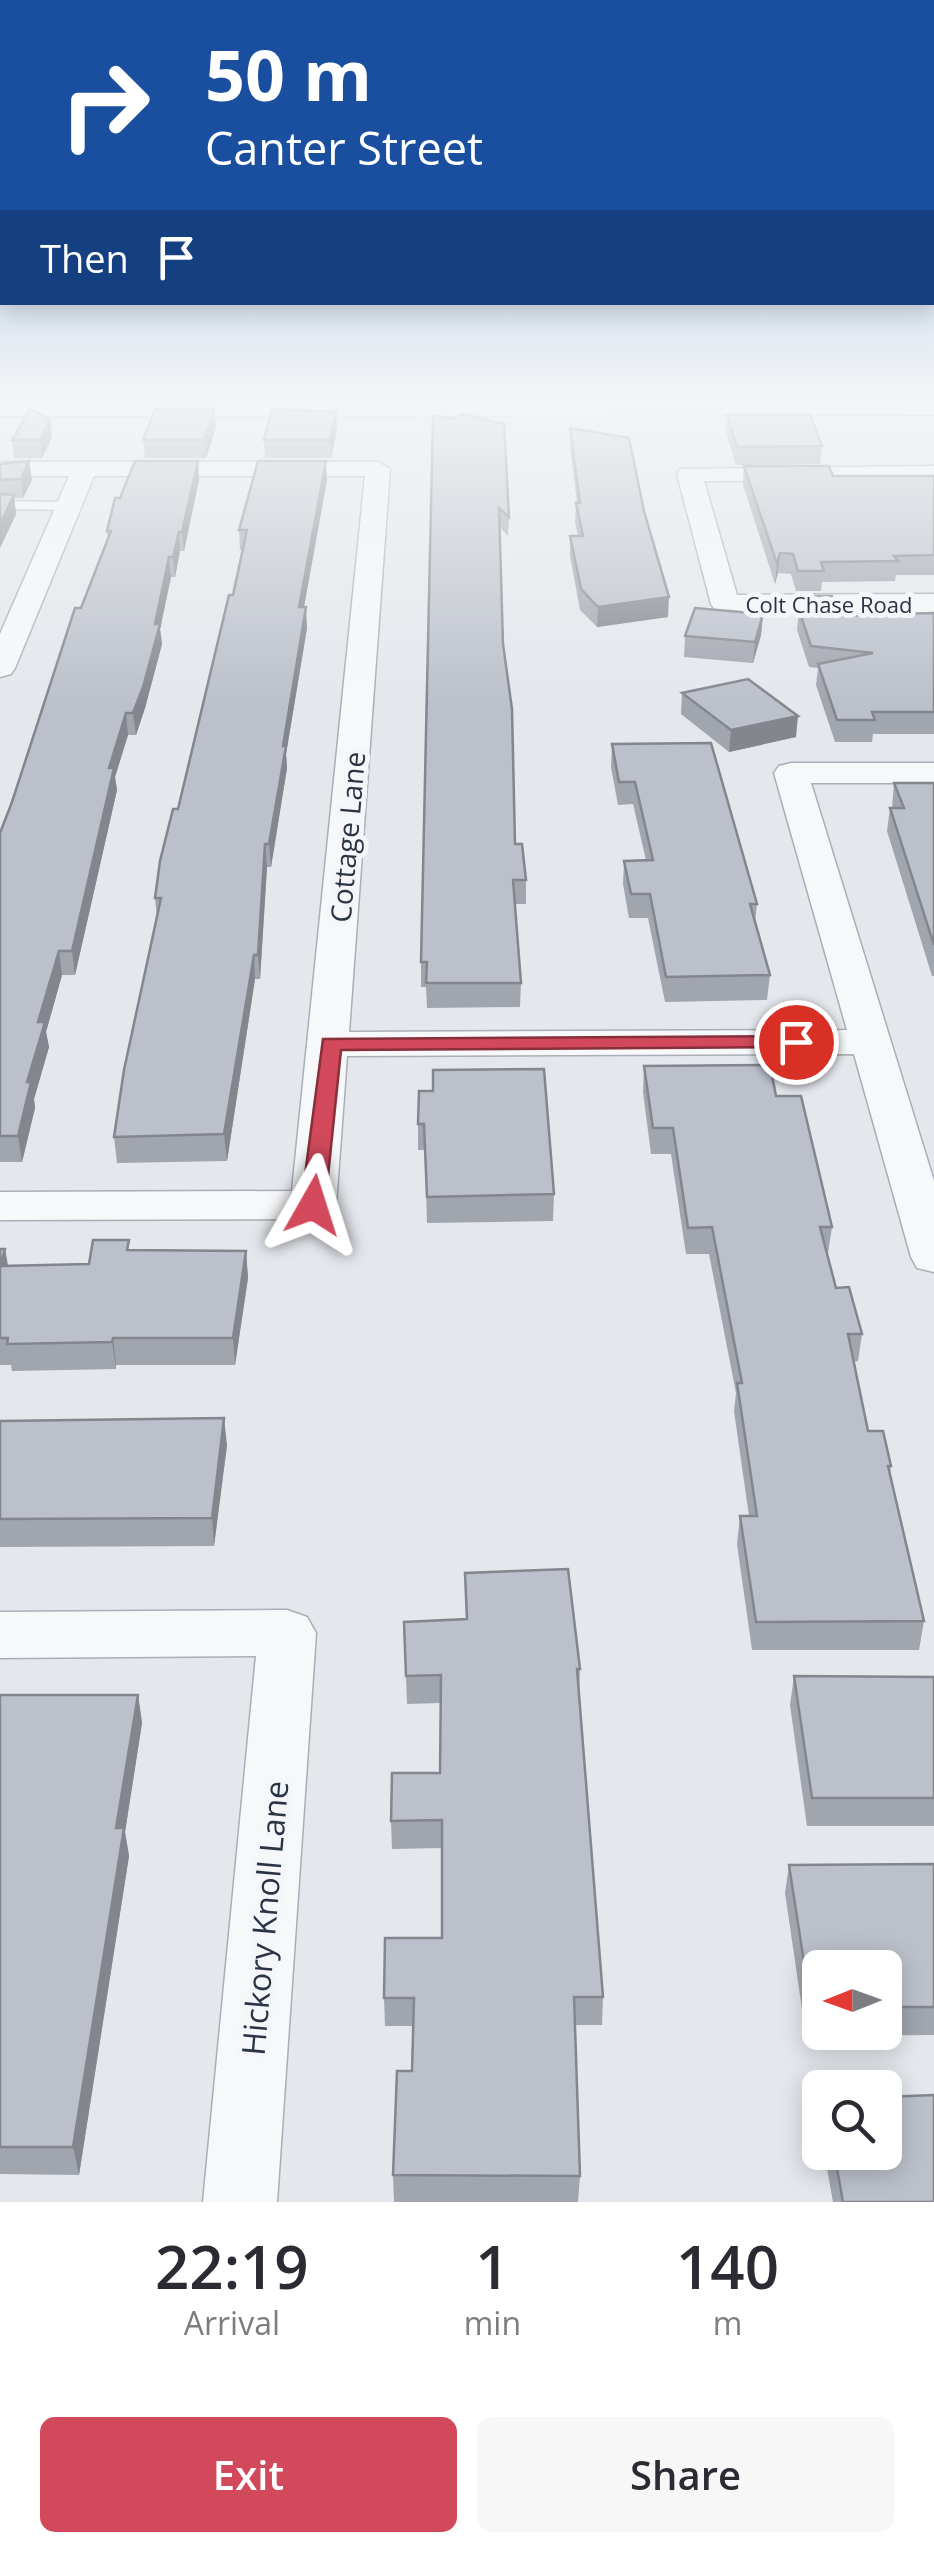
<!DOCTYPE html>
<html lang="en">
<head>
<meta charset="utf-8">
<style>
	body { margin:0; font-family:"Open Sans",sans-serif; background:#f7f7f7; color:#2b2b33; height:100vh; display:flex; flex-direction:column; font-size:38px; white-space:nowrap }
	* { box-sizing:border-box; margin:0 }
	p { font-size:32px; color:#7c7c81 }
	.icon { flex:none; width:55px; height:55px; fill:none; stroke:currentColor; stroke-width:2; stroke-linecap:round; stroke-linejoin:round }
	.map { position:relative; height:2202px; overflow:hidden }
	.panel { display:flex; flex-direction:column; background:#fff; flex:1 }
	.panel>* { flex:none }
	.hud { position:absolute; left:0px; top:0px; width:935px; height:305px; box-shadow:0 5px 25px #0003; background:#1a4fa0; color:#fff; overflow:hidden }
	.needle { width:65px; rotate:269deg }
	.fabs { position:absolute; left:802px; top:1950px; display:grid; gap:20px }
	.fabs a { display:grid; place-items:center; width:100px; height:100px; border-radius:15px; background:#fff; box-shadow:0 5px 25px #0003; font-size:50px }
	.pin { position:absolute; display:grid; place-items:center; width:85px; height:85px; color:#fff; margin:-42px; border:5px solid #fff; border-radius:50%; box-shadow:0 2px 10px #0007 }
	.me { position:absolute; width:110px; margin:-55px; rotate:6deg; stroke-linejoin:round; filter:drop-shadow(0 0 8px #0008) }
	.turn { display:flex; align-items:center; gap:35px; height:210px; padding:0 40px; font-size:45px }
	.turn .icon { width:130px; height:130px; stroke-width:2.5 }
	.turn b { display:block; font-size:70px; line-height:85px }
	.then { display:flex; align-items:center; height:95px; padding:0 40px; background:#0003; gap:20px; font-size:38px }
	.eta { display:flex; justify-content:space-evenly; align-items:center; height:170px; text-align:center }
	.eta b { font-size:60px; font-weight:600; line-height:70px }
	.cta { display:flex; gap:20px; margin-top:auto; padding:20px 40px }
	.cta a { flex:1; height:115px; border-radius:15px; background:#d1495b; color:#fff; font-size:40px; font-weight:600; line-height:115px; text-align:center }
	.cta a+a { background:#f7f7f7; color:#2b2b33 }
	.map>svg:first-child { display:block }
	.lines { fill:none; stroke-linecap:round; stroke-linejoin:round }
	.service-casing { stroke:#a9aeb7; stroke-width:3 }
	.minor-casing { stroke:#a9aeb7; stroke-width:3 }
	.secondary-casing { stroke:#a9aeb7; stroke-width:3 }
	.service { fill:#f7f8fa; fill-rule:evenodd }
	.minor { fill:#f7f8fa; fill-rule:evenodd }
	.secondary { fill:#fff; fill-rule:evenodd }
	.wall { fill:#a1a5ae; fill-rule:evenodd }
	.shaded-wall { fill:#83868d }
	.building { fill:#bbc0ca; stroke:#83868d; stroke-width:2.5 }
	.route { fill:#d1495b; stroke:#882f3b; stroke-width:2.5 }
	.labels { text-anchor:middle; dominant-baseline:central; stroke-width:10; stroke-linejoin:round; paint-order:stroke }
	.far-street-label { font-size:22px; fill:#2b3445; stroke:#f4f6f9 }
	.street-label { font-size:28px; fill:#2b3445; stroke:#f4f6f9 }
	.near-street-label { font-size:32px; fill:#2b3445; stroke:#f4f6f9 }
</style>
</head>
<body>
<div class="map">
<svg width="934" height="2202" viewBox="0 0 934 2202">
	<rect width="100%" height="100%" fill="#e4e7ec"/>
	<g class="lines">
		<g class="service-casing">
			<path id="service" d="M0,501L68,502L75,506L68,510L0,509Z"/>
		</g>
		<g class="minor-casing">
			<g id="minor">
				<path d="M0,462H378L390,469L349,1032L847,1030L774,773L779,766L791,763H934V783H811L934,1181V1272L917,1268L911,1257L854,1054L347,1056L336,1205L329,1215L313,1219L0,1220V1192L292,1191L365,476H94L15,668L11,674L0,677V634L69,476H0Z"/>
				<path d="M934,466V480L704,481L737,595L934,594V612L725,613L715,610L711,604L677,474L680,469Z"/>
				<path d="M287,1610L307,1617L316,1633L277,2202H203L256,1656L0,1658V1612Z"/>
			</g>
		</g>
		<g class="secondary-casing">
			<path id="secondary" d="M934,397V415L0,416V398Z"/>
		</g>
		<use href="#service" class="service"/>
		<use href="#minor" class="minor"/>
		<use href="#secondary" class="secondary"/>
	</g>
	<g class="wall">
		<path d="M214,409L216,427L206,458H145L143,440Z"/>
		<path d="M727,415L822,446L820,464L736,465L726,433Z"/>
		<path d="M50,419L52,437L42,458H14L12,440Z"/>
		<path d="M452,419L509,517L508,536L500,527L503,644L515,844L526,880V904H515L521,983L520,1007L427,1008L426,987H421V962Z"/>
		<path d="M570,428L668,617L597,627L580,610L570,556V536H578L575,522L576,503H577L570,446Z"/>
		<path d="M337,429L331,458H265L264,440Z"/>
		<path d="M29,461L32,480L23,498H14L16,514L0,548V464Z"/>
		<path d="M198,461L199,480L184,551H180L175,577H171L160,629L162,644L145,708L136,735H128L115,777L117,790L75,975H62L46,1032L49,1047L34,1099L35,1108L22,1162H0V833L81,608L108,539L107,531L120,498Z"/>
		<path d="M744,466L833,476H934V575H896L895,581L822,582L821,591H796L791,574L778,573L775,584L743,485Z"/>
		<path d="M327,480L304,607L307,628L286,754L287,768L271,867H267L260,979H255L227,1161L117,1163L114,1137L157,918L155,898L233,595L243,550H240L239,530Z"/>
		<path d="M805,596L839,616L934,613V734H873L872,742H835L816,685L818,668L809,667L797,630L799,610H803Z"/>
		<path d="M763,614L761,635L753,663L684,657L685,636Z"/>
		<path d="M682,693L796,737L729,752L681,714Z"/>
		<path d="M612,744L757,904L755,923L770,975L767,1000L665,1002L648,918H629L623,884L624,861L646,860L633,804L618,805L611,767Z"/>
		<path d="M894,783H934V976H932L887,831L890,808H892Z"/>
		<path d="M644,1066L776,1096L832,1227L828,1253H827L836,1288L862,1334L858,1361L853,1362L868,1431L891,1466L890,1473L924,1621L919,1650H752L737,1544L740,1516H749L734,1411L736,1393L709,1254H686L671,1154H651L643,1092Z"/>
		<path d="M433,1091L554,1194L553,1221L427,1223L425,1150H418V1124Z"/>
		<path d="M0,1249L8,1266L89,1264L130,1250L246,1251L248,1278L235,1365H116V1369L12,1371L11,1365H0Z"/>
		<path d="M0,1421L227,1445L214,1546L0,1547Z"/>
		<path d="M465,1573L580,1669L579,1695L603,1997L602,2025H575L580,2176L578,2202H394L393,2175L412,2071L413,2026H385L384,1998L442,1938V1848L392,1849L391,1821L440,1773V1703L407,1704L404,1622L466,1619Z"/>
		<path d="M794,1676L934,1677V1826H807L790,1705Z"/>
		<path d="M0,1695H138L142,1723L125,1832L129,1856L79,2175L0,2174Z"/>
		<path d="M934,1864V2035L806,2036L785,1893L789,1865ZM820,1968H885V2032H820Z"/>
		<path d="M824,2152H885L934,2202H833Z"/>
	</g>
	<g class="shaded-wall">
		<path d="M214,409L216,427L206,458L204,440Z"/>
		<path d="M336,412L337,429L331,458L330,440Z"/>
		<path d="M50,419L52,437L42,458L40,440Z"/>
		<path d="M29,461L32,480L23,498L21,479Z"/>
		<path d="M198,461L199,480L184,551L182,532Z"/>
		<path d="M326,461L327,480L300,628L299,607Z"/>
		<path d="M14,495L16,514L0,548V524Z"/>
		<path d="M179,532L180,551L175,577L173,557Z"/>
		<path d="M780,553L778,573L775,584L777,564Z"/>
		<path d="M169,557L171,577L160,629L162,644L145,708L136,735L133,713L155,624Z"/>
		<path d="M669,597L668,617L597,627L598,607Z"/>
		<path d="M306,607L307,628L286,754L287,768L271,867L269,844L283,746Z"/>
		<path d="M763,614L761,635L753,663L755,642Z"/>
		<path d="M126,713L128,735L115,777L117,790L75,975L72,951L109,768Z"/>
		<path d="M798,716L796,737L729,752L731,730Z"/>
		<path d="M265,844L267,867L260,979L258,955Z"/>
		<path d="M59,951L62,975L46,1032L49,1047L34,1099L35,1108L22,1162L18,1136L27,1082L38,1022Z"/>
		<path d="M254,955L255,979L227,1161L224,1134Z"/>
		<path d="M5,1249L10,1276L0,1266Z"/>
		<path d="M246,1251L248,1278L235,1365L233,1338Z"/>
		<path d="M113,1338L116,1365V1369L112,1342Z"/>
		<path d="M224,1418L227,1445L214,1546L212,1518Z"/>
		<path d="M138,1695L142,1723L125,1832L129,1856L79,2175L73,2147L116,1828Z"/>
	</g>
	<g class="building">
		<path d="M30,409L50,419L40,440H12Z"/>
		<path d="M155,409H214L204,440H143Z"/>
		<path d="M272,409L336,412L330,440H264Z"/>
		<path d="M463,414L504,424L509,517L499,508L503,644L512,709L515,844H522L526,880H513L521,983H426L427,962H421L433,415L452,419Z"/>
		<path d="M727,415H810L822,446L737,447Z"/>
		<path d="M570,428L629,438L644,511L669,597L598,607L581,589L570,536H583L576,503H580Z"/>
		<path d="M29,461L21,479L0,480V464Z"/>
		<path d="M135,461H198L182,532H179L173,557H169L155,624H160L143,687L133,713H126L109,768H114L72,951H59L38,1022H45L27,1082H31L18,1136H0V833L12,802L75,608H81L111,531H107L115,498H120Z"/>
		<path d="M258,461H326L299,607H306L283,746H286L269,844H265L258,955H254L224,1134L114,1137L124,1070L161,898H155L160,861L173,809H178L229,595H233L247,530H239Z"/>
		<path d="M744,466H829L833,476H934V555L894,556L898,561L821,562L824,571H798L793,554L780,553L777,564Z"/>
		<path d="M0,494L14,495L0,524Z"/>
		<path d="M805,596H832L839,616L934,613V712H872L875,720H837L818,664L873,653L811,646L799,610H809Z"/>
		<path d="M695,608L763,614L755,642L685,636Z"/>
		<path d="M748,679L798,716L731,730L682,693Z"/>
		<path d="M711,743L757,904H750L770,975L666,977L650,894H631L624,861L653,860L635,782H619L612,744Z"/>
		<path d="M894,783H934V945L890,808H904Z"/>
		<path d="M770,1065L776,1096H801L832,1227H820L836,1288L849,1287L862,1334H848L868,1431H883L891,1466H888L924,1621L756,1622L740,1516H757L737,1383H742L712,1227L688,1228L673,1128H653L644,1066Z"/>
		<path d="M544,1069L554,1194L427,1197L424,1124H418L419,1091H433V1070Z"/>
		<path d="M93,1240H129L127,1250L246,1251L233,1338H113L112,1342L7,1344L8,1338H0V1249H5L0,1266L89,1264Z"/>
		<path d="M224,1418L212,1518L0,1519V1421Z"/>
		<path d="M568,1569L580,1669H577L603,1997H574L580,2176L393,2175L397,2071H412L414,1998H384L385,1938H442V1820L391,1821L392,1773H440L441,1675L406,1676L404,1622L467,1619L465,1573Z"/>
		<path d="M794,1676L934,1677V1798H812Z"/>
		<path d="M0,1695H138L116,1828H124L73,2147H0Z"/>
		<path d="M934,1864V2007H885V1968H820V2008H811L789,1865Z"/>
		<path d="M934,2095V2202H843L834,2152H885V2097Z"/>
	</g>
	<linearGradient id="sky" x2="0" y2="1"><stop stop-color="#8bb4dd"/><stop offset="0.56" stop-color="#f3f4f6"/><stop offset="1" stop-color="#f3f4f6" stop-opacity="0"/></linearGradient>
	<rect width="934" height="705" fill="url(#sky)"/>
	<path class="route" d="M796,1036L807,1042L804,1047L341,1050L325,1205L313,1213L301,1205L323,1039Z"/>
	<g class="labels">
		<g class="far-street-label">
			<text x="829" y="604">Colt Chase Road</text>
		</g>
		<g class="street-label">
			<text transform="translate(347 837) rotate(-85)">Cottage Lane</text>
		</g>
		<g class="near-street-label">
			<text transform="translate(264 1918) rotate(-85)">Hickory Knoll Lane</text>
		</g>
	</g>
</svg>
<div class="fabs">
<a><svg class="needle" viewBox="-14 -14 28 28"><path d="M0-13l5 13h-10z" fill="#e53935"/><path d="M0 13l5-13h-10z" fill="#7c7c81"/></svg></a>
<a><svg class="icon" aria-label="search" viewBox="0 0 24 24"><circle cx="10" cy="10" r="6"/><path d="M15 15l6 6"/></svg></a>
</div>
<div class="pin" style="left:796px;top:1042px;background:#d93025"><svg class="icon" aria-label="arrive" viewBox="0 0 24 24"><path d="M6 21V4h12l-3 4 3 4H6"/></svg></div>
<svg class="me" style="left:313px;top:1205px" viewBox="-20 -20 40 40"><path d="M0-17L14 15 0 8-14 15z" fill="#d1495b" stroke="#fff" stroke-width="4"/></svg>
<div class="hud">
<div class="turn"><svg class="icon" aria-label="right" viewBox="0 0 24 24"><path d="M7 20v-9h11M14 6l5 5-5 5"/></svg><div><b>50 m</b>Canter Street</div></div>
<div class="then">Then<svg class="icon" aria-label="arrive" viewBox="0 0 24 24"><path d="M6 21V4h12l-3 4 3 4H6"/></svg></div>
</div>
</div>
<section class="panel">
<div class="eta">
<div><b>22:19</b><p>Arrival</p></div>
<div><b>1</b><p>min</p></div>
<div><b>140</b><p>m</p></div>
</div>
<div class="cta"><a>Exit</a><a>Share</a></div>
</section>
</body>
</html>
